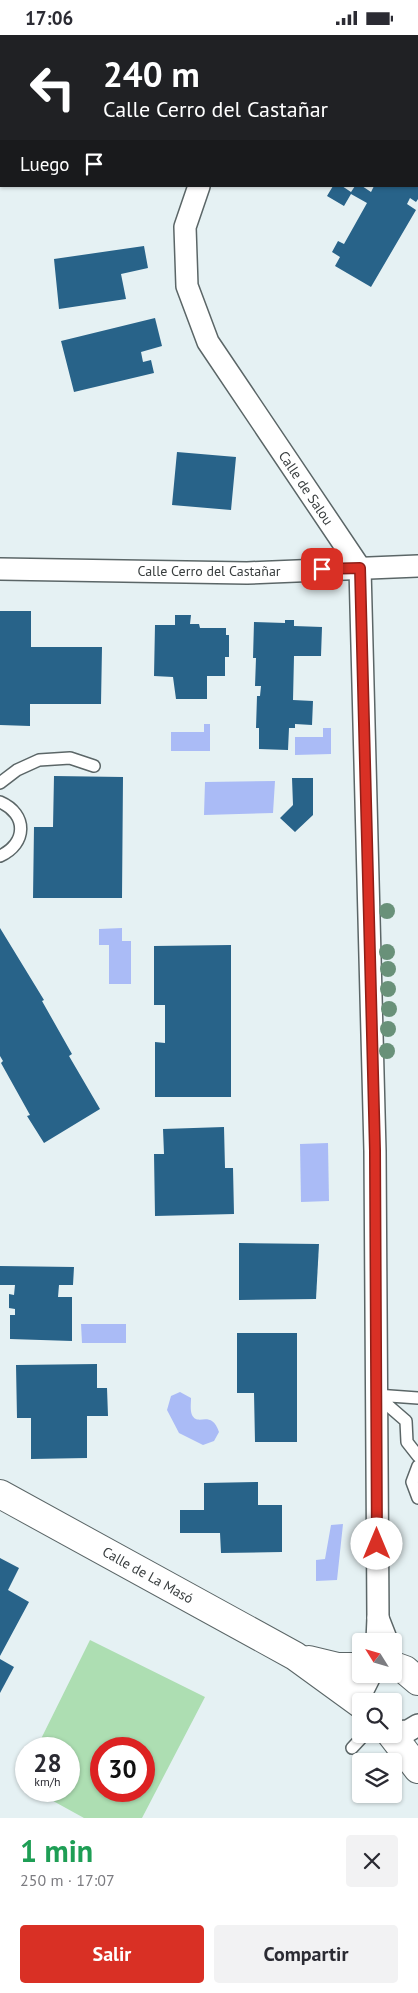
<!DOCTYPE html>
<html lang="es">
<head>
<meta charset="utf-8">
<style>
	body { margin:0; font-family:"PT Sans",sans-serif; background:#f2f2f3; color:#2b2b33; height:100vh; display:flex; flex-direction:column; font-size:19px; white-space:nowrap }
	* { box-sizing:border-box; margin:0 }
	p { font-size:16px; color:#7c7c81 }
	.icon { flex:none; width:28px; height:28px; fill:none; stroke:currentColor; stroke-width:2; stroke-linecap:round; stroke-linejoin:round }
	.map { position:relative; height:1783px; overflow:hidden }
	.sheet { display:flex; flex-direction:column; background:#fff; flex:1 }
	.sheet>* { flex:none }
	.guide { position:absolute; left:0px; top:0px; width:419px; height:152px; box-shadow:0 1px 4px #0004; background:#202124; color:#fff; overflow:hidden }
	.needle { width:32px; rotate:307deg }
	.controls { position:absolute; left:352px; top:1598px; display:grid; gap:10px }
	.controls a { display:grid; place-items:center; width:50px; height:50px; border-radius:5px; background:#fff; box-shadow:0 1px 4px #0004; font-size:25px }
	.speed { position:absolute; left:15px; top:1702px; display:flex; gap:10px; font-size:25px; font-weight:700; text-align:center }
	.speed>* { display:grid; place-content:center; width:65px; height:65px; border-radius:50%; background:#fff; box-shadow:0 1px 4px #0004; line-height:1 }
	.speed small { font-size:12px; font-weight:400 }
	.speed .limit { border:8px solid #d22; background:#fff; color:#111 }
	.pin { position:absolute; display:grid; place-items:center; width:42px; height:42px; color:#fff; margin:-21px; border-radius:10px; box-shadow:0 2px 8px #0006 }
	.me { position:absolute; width:55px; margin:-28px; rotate:0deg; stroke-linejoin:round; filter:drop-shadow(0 0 4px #0008) }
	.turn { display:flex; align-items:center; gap:18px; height:105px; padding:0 20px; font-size:22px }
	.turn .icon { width:65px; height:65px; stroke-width:2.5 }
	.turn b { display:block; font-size:35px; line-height:42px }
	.then { display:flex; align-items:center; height:48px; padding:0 20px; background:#0003; gap:10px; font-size:19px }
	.round { display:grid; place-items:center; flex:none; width:52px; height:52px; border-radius:5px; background:#f2f2f3 }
	.overview { display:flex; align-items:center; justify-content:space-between; height:85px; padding:0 20px }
	h1 { font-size:30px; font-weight:800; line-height:38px; color:#1e9e55 }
	.button { display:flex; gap:10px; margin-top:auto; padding:10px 20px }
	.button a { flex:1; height:58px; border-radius:5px; background:#d93025; color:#fff; font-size:20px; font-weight:800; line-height:58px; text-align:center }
	.button a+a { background:#f2f2f3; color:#2b2b33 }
	.status { display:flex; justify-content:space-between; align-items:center; height:35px; padding:0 25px; background:#fff; direction:ltr }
	.status svg { height:14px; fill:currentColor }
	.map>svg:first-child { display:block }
	.green { fill:#addeb2; fill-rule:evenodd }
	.water { fill:#aabbf6 }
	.building { fill:#286389 }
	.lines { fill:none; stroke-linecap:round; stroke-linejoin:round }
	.lane-casing { stroke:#5b6667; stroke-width:14 }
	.street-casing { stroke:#5b6667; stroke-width:24 }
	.secondary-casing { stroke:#5b6667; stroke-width:30 }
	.lane { stroke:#fff; stroke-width:11 }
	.street { stroke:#fff; stroke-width:21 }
	.secondary { stroke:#fff; stroke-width:28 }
	.tree { fill:#699179 }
	.route-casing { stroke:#8d1f18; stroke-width:12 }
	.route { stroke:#d93025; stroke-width:9 }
	.labels { text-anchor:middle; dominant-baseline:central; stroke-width:5; stroke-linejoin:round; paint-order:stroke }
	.street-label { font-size:14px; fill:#393e3f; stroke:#fff }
</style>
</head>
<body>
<div class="status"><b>17:06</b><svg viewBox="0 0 49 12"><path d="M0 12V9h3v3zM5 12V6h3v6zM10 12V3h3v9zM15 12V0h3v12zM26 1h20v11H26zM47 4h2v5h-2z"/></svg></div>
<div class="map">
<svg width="418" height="1783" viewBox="0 0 418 1783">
	<rect width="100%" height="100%" fill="#e5f1f3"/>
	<path class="green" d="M90,1605L205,1662L142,1783H84L35,1756H69V1714H36ZM101,1714H144V1756H101Z"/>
	<g class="water">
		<path d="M204,689H210V716H171V697H204Z"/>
		<path d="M323,693H331V719L295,720V702H323Z"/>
		<path d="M275,746L273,778L204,780L205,747Z"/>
		<path d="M122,893V906H131V949H109V910H99V894Z"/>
		<path d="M328,1108L329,1166L301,1167L300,1109Z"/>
		<path d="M81,1289H126V1308H82Z"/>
		<path d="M180,1357L191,1363C191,1368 190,1375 192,1380C198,1392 211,1374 219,1397L214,1406L203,1410L179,1398L167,1375L171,1361Z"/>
		<path d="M343,1489L337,1545L316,1546V1525L325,1524L331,1490Z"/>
	</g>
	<g class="building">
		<path d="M333,151H342L351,157L355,151H362L371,157L374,151H418V164L416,167L410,163L407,169L416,175L371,252L335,231L340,222L332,217L338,206L344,209L367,168L351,159L344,171L327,161Z"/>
		<path d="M144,211L148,233L121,239L126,264L59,274L54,224Z"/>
		<path d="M155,283L162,311L141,317L143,327L151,325L154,338L74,357L61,306Z"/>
		<path d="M177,417L236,422L231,475L172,470Z"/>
		<path d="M0,576H31V612H102L101,669H30V691L0,690Z"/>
		<path d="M175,580H191L190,589H199L200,593H226V600H229V622H225V641H207V664H176L173,642L154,641L155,590H175Z"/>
		<path d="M285,585H294V591L322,592L321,621H294L293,665L313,666L312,690L295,689V693H289L288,715L259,714V693H256L257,661H260L261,651H255L256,623H253L254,587L285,588Z"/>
		<path d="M54,741L123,742L122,863H33L34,792H53Z"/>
		<path d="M292,743H313V780L295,797L280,783L293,770Z"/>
		<path d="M0,893L44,965L42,966L72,1019L69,1021L100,1074L44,1108L27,1081L30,1080L1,1028L3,1026L0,1021Z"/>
		<path d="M231,910V1062H155V1007L165,1008V970H154V911Z"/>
		<path d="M224,1092L225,1133H233L234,1179L155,1181L154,1119H164L163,1094Z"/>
		<path d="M239,1208L319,1209L316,1264L239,1265Z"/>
		<path d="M0,1231L74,1232L73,1250H59L58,1262H72V1306L10,1304V1280H15V1274L9,1273V1259L14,1260L15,1250H0Z"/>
		<path d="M237,1298H297V1407H255L254,1358H237Z"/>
		<path d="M97,1329V1353H107L108,1381H87V1423L31,1424V1383H17L16,1330Z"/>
		<path d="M258,1447V1470H282V1517L221,1518L220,1498H180V1475H204V1448Z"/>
		<path d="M0,1523L19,1533L8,1555L29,1567L0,1621Z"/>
		<path d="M0,1624L14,1632L0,1658Z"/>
	</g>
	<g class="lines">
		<g class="lane-casing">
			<g id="lane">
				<path d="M0,748L17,735L39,725L70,723L94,731"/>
				<path d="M0,767C28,779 27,809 0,821"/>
				<path d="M418,1363L376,1360L406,1386L407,1407L418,1421"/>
				<path d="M418,1431L412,1447L418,1463"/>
				<path d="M352,1713L365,1699"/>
			</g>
		</g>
		<g class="street-casing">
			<g id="street">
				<path d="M273,1V0"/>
				<path d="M0,66H1"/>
				<path d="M199,151L185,192L187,251L208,307L360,533L375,1116L378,1583"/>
				<path d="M0,534L247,538L418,531"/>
				<path d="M377,1606L378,1583L387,1606"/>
				<path d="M362,1666V1657L371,1639"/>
				<path d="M394,1697L408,1696L418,1690"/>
			</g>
		</g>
		<g class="secondary-casing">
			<g id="secondary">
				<path d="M0,1459L295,1621L361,1669"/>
				<path d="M309,1625L338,1632H361"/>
				<path d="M394,1631L405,1635L418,1646"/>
				<path d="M391,1699L418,1734"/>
			</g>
		</g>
		<use href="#lane" class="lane"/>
		<use href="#street" class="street"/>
		<use href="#secondary" class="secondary"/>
	</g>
	<g class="tree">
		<circle cx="387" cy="876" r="8"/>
		<circle cx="387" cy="917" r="8"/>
		<circle cx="388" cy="934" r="8"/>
		<circle cx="388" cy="954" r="8"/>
		<circle cx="389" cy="974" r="8"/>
		<circle cx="388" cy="994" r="8"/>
		<circle cx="387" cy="1016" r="8"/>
	</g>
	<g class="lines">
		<g class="route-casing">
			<path id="route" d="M322,534L360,533L375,1116L377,1509"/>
		</g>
		<use href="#route" class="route"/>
	</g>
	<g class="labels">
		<g class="street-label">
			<text transform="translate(306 453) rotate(56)">Calle de Salou</text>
			<text x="209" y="536">Calle Cerro del Castañar</text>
			<text transform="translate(148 1540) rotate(29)">Calle de La Masó</text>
		</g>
	</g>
</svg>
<div class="controls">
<a><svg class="needle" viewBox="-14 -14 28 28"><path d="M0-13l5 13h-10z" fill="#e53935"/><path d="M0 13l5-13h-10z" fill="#7c7c81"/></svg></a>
<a><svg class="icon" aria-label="search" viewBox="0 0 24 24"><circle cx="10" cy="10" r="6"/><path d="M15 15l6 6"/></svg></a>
<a><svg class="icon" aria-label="layers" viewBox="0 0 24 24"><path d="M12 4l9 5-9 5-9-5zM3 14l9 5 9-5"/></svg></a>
</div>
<div class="speed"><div>28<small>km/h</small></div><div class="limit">30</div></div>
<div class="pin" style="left:322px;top:534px;background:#d93025"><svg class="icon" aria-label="arrive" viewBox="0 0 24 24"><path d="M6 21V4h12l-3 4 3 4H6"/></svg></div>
<svg class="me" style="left:377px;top:1509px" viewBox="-20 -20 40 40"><circle r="19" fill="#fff"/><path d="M0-13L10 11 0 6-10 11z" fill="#d93025"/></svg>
<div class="guide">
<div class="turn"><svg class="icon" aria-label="left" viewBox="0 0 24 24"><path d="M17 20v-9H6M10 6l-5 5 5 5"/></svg><div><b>240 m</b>Calle Cerro del Castañar</div></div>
<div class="then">Luego<svg class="icon" aria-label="arrive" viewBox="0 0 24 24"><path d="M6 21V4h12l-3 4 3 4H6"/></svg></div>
</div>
</div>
<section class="sheet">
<div class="overview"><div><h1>1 min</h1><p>250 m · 17:07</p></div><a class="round"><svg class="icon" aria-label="close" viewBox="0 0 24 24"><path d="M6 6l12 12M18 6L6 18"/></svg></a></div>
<div class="button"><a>Salir</a><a>Compartir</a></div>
</section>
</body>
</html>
